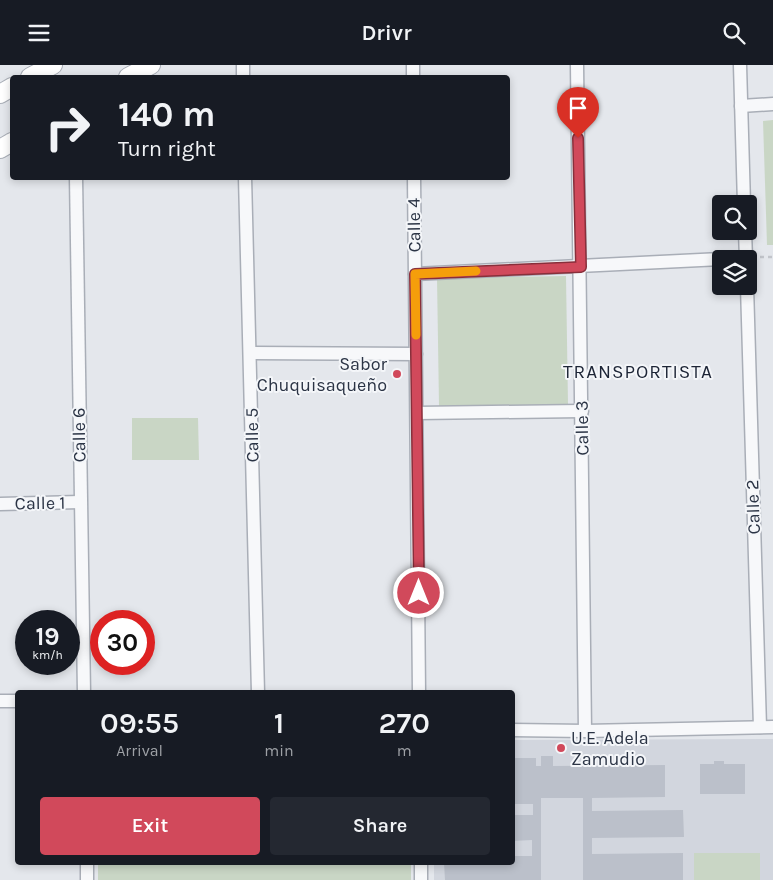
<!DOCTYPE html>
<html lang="en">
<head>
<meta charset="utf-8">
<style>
	body { margin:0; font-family:Karla,sans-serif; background:#242831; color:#f1f3f6; height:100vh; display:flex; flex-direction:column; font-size:19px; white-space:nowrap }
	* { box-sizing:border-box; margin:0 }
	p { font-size:16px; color:#9ea1a6 }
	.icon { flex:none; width:28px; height:28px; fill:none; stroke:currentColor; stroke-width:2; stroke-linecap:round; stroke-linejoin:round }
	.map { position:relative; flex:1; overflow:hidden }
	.sheet { position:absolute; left:15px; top:625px; width:500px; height:175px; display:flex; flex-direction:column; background:#171b24; border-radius:5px; box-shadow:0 2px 8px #0003 }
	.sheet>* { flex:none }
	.top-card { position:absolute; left:10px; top:10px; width:500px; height:105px; border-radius:5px; box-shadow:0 2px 8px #0003; background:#171b24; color:#f1f3f6; overflow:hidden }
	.tools { position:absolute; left:712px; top:130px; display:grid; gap:10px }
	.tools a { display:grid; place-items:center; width:45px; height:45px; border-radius:5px; background:#171b24; box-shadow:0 2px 8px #0003; font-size:25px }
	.speed { position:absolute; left:15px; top:545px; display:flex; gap:10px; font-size:25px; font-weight:700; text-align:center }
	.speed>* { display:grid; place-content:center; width:65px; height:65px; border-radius:50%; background:#171b24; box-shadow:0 2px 8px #0003; line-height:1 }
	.speed small { font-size:12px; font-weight:400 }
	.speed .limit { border:8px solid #d22; background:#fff; color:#111 }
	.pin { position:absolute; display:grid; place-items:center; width:42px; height:42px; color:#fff; margin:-51px -21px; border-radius:50% 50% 50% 0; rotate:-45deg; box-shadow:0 0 5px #0007 }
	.pin .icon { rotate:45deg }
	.me { position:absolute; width:55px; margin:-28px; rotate:0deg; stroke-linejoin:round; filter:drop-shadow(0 0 4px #0008) }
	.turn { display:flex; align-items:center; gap:18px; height:105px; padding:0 25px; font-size:22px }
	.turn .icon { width:65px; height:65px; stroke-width:2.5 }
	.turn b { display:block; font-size:35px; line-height:42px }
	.eta { display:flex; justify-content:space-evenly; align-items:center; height:85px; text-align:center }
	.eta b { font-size:30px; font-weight:600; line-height:35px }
	.button { display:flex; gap:10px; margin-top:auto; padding:10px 25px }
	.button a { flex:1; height:58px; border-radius:5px; background:#d1495b; color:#fff; font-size:20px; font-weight:600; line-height:58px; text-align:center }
	.button a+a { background:#242831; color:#f1f3f6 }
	header { display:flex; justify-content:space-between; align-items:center; height:65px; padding:0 25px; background:#171b24; font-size:22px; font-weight:600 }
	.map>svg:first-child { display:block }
	.built { fill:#d2d6de }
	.green { fill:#c9d6c5 }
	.building { fill:#bbc0ca }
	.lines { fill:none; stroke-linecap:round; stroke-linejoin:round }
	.minor-casing { stroke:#a9aeb7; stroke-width:15 }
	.secondary-casing { stroke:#a9aeb7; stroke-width:20 }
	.path { stroke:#c2c5cb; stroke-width:2.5; stroke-dasharray:4 4; stroke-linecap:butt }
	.minor { stroke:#f7f8fa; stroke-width:12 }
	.secondary { stroke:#fff; stroke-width:18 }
	.route-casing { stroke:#882f3b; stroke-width:12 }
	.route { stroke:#d1495b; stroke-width:9 }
	.slow { stroke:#f59e0b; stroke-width:9 }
	.poi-dot { fill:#d1495b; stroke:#f4f6f9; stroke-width:2 }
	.labels { text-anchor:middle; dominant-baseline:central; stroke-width:4; stroke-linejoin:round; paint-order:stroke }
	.street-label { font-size:18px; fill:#2b3445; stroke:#f4f6f9 }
	.poi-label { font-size:18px; fill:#2b3445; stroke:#f4f6f9; text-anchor:end }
	.neighbourhood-label { font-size:19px; letter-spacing:1px; fill:#1d2536; stroke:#f4f6f9 }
</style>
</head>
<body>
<header><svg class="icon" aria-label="menu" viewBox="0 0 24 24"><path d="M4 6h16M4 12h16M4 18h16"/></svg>Drivr<svg class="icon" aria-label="search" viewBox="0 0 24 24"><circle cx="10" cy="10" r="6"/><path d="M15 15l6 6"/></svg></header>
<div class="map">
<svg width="773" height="815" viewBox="0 0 773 815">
	<rect width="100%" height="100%" fill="#e4e7ec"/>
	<path class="built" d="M773,674V815H434V798H512L513,675Z"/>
	<g class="green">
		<path d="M773,55V180H767L763,56Z"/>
		<path d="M566,211L568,340L439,341L437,213Z"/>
		<path d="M132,353H198L199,395H132Z"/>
		<rect x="694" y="788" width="66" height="27"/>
		<rect x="98" y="798" width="313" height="17"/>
	</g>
	<g class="building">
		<path d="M541,691H553V701L665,700V732L592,733V746L683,745L684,772L592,773V789L683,788V815H583V733H541V815H445L444,798H512V791H532V775L512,776V750H533V739H512V693H536V701H541Z"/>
		<path d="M714,696H724V699H745V729H700V699H714Z"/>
	</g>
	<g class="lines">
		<g class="minor-casing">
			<g id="minor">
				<path d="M243,0V12"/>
				<path d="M413,0V12"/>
				<path d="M577,0L585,666"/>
				<path d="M740,0L744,139"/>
				<path d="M741,41L773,39"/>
				<path d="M76,112L84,628"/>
				<path d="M245,112L258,628"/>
				<path d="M414,112L419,628"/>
				<path d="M745,166L746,194"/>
				<path d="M729,194L746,193"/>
				<path d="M415,209L721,194"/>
				<path d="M747,221L760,662"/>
				<path d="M250,288L416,289"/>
				<path d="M417,348L582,346"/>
				<path d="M0,439L80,437"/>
				<path d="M0,636H18"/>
				<path d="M512,665L585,666L773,662"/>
				<path d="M87,798V815"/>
				<path d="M421,798V815"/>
			</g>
		</g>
		<g class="secondary-casing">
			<g id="secondary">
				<path d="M30,12L53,0"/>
				<path d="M128,12L151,0"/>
				<path d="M0,29L12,22"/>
				<path d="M0,84L12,77"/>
			</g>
		</g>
		<path class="path" d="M760,192H773"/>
		<use href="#minor" class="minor"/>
		<use href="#secondary" class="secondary"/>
	</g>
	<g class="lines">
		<g class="route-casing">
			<path id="route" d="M419,528L415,209L581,202L578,73"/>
		</g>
		<use href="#route" class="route"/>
		<path class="slow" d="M416,270L415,209L476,206"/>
	</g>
	<g class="poi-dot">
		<circle cx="397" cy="309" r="5"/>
		<circle cx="561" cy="683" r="5"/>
	</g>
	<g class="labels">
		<g class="street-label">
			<text transform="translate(414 160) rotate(-91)">Calle 4</text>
			<text transform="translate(582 363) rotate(-91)">Calle 3</text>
			<text transform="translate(79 370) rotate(-91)">Calle 6</text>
			<text transform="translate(252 370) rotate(-91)">Calle 5</text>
			<text transform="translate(40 438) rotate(-1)">Calle 1</text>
			<text transform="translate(753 442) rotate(-92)">Calle 2</text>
		</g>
		<g class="poi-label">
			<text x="387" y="299">Sabor<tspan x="387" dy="21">Chuquisaqueño</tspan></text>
			<text x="571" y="673" text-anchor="start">U.E. Adela<tspan x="571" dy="21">Zamudio</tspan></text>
		</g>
		<g class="neighbourhood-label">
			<text x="638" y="307">TRANSPORTISTA</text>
		</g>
	</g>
</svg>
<div class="tools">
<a><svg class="icon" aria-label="search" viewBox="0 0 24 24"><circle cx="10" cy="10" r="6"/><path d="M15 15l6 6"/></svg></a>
<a><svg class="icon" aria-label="layers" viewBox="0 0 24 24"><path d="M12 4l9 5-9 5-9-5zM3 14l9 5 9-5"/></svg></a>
</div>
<div class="speed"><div>19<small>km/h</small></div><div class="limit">30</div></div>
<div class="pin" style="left:578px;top:73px;background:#d93025"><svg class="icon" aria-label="arrive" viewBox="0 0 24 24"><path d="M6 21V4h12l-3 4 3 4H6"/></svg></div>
<svg class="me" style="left:419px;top:528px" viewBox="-20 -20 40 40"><circle r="17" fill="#d1495b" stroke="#fff" stroke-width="3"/><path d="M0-11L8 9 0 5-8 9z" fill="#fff"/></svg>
<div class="top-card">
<div class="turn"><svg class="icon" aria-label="right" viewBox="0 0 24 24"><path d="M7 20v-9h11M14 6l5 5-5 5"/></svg><div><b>140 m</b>Turn right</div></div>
</div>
<section class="sheet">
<div class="eta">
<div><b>09:55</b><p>Arrival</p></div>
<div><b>1</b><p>min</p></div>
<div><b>270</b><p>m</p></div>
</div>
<div class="button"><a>Exit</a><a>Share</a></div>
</section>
</div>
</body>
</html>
